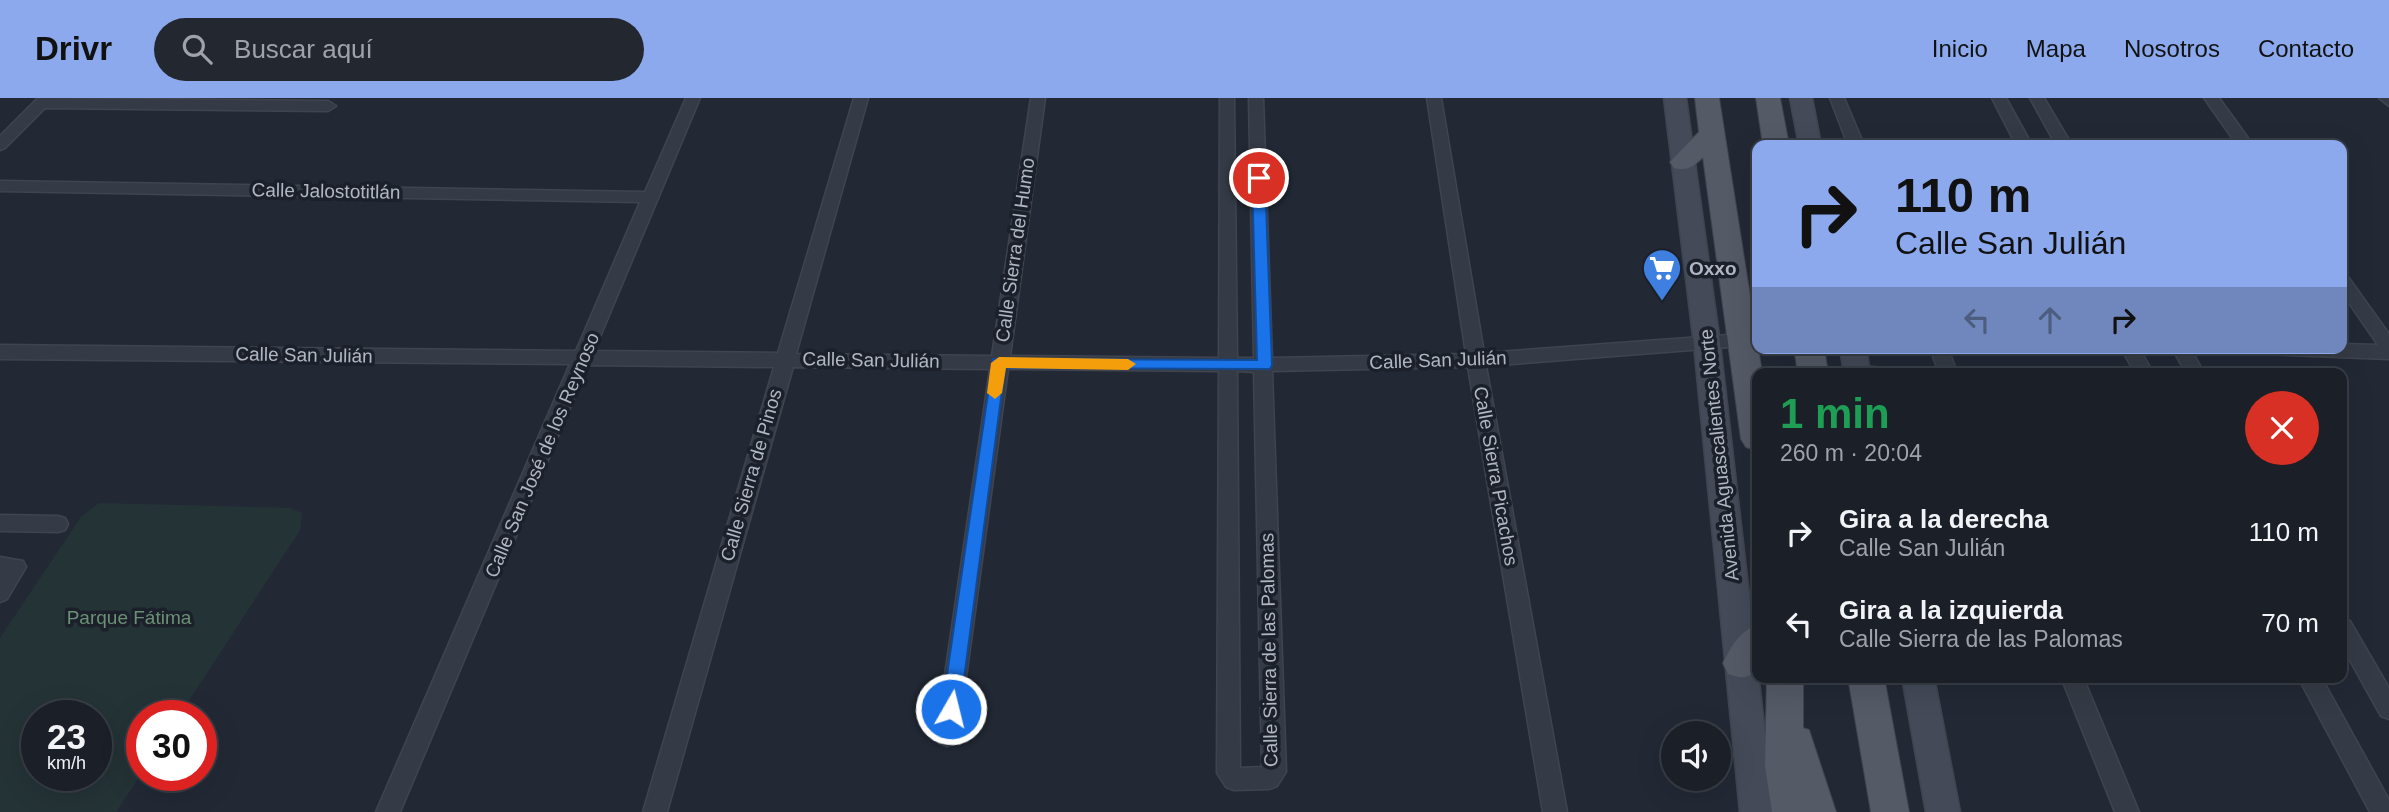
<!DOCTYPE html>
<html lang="es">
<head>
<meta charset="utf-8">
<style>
	body { margin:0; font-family:Helvetica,sans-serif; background:#232730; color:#f1f3f6; height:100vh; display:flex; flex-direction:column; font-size:26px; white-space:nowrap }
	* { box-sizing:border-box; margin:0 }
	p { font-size:23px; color:#9fa2a8 }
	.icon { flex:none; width:38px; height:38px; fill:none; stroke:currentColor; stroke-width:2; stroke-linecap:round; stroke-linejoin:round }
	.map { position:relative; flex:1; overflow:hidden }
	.sheet { position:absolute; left:1752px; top:270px; width:595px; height:315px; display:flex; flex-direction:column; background:#1a1f28; border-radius:14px; box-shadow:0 7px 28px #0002,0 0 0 2px #383d45 }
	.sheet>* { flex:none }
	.banner { position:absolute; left:1752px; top:42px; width:595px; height:214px; border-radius:14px; box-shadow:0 7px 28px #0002,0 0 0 2px #383d45; background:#8ba9ec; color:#111; overflow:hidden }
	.fabs { position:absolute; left:1661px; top:623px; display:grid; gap:14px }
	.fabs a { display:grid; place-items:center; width:70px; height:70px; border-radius:50%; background:#1a1f28; box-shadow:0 7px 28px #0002,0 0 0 2px #383d45; font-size:35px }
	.speed { position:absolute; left:21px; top:602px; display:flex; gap:14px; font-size:35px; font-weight:700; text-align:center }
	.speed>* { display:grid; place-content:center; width:91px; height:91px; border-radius:50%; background:#1a1f28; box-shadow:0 7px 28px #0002,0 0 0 2px #383d45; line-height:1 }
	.speed small { font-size:18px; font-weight:400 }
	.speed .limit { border:10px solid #d22; background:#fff; color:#111 }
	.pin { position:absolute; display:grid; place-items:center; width:60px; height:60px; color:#fff; margin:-30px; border:4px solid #fff; border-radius:50%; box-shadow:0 2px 7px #0007 }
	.me { position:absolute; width:77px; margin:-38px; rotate:8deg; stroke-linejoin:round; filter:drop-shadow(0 0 5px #0008) }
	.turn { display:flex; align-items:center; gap:24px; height:147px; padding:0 28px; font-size:32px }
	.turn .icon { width:91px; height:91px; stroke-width:2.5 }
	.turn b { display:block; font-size:49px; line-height:60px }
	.lanes { display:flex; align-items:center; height:66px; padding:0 28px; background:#0003; justify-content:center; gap:35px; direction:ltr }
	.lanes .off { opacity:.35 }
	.round { display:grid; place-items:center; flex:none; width:74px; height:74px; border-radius:37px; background:#232730 }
	.overview { display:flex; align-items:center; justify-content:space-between; height:119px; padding:0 28px }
	h1 { font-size:42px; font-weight:700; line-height:52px; color:#1e9e55 }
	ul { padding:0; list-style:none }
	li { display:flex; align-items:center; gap:21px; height:91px; padding:0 28px }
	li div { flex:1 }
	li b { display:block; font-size:26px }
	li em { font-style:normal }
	header { display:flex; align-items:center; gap:42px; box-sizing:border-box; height:98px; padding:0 35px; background:#8ba9ec; color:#111 }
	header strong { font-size:33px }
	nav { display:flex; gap:38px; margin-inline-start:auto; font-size:24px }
	.search { width:490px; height:63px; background:#232730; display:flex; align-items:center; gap:18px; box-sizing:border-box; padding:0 24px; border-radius:38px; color:#9fa2a8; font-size:26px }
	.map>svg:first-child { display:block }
	.green { fill:#243336; fill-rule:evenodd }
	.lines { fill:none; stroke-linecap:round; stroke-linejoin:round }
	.lane-casing { stroke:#3f444f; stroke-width:11 }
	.street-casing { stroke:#3f444f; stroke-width:3 }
	.secondary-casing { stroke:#3f444f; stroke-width:3 }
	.primary-casing { stroke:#3f444f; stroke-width:2 }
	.lane { stroke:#353b46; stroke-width:9 }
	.street { fill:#353b46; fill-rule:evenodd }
	.secondary { fill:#444a58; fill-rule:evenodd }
	.primary { fill:#545a66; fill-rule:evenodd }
	.route { fill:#1a73e8; stroke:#114b97; stroke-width:2 }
	.slow { fill:#f59e0b }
	.labels { text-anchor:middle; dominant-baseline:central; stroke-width:7; stroke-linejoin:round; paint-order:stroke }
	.street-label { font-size:19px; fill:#b0b6c2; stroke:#1b202a }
	.poi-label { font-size:19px; font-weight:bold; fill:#b0b6c2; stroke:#1b202a; text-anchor:start }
	.park-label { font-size:19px; fill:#6a9076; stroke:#1b202a }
</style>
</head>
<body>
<header>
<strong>Drivr</strong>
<div class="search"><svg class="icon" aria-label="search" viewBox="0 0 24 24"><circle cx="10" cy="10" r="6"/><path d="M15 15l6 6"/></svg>Buscar aquí</div>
<nav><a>Inicio</a><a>Mapa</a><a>Nosotros</a><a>Contacto</a></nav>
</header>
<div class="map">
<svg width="2389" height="714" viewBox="0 0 2389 714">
	<rect width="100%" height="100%" fill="#222935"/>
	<path class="green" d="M99,405L290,410L302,415L300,432L179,618H142V675L116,714H0V540L81,419ZM37,618H96V677H37Z"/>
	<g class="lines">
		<g class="lane-casing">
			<path id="lane" d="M1857,272L1902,275"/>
		</g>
		<g class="street-casing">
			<g id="street">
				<path d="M38,0L328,3L336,8L328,13L45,10L5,50L0,52V38Z"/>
				<path d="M686,0H700L594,253L778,255L854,0H868L796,256L992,258L1031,0H1045L1010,258L1219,260L1220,0H1234L1237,260H1254L1249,0H1263L1272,260L1466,256L1427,0H1441L1484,255L1742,236L1748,237L1751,242L1748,247L1742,248L1486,268L1567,714H1543L1468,269L1272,273L1286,674L1277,688L1269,691L1234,692L1226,689L1217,675L1219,273L1008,271L958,638L955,645L947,648L939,645L936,638L990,271L793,269L667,714H643L774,269L588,267L400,714H376L570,266L0,261V247L576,253L640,104L0,93V83L645,94ZM1237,273L1254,274L1262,669L1240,670Z"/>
				<path d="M1830,0H1844L1864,47H1848Z"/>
				<path d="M1992,0H2006L2032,47H2016Z"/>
				<path d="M2030,0H2044L2072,47H2056Z"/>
				<path d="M2204,0H2219L2253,47H2237Z"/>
				<path d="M2379,0H2389V8Z"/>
				<path d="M2342,177L2348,179L2389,236V261L2236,255L2233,250H2342V246L2378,247L2342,195Z"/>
				<path d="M1930,250H1948L1957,275H1939Z"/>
				<path d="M2121,250H2139L2153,275H2135Z"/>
				<path d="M2172,250H2190L2204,275H2186Z"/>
				<path d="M0,417L58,418L65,420L68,426L65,432L58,434L0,433Z"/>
				<path d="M0,459L23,463L26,469L7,501L0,504Z"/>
				<path d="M2342,520L2350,523L2389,590V621L2381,618L2342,548Z"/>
				<path d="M2061,579H2083L2139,714H2115Z"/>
				<path d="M2298,579H2321L2389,702V714H2370Z"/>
			</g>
		</g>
		<g class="secondary-casing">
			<g id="secondary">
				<path d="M1664,0H1686L1720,246L1774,714H1740L1694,246Z"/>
				<path d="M1790,0H1812L1821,47H1799Z"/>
				<path d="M1840,250H1866L1870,275H1844Z"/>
				<path d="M1902,579H1934L1960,714H1926Z"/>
			</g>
		</g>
		<g class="primary-casing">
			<g id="primary">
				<path d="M1695,0H1719L1762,275H1757V353L1746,349L1741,341L1703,59C1693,69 1688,73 1674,70L1670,64L1699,34Z"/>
				<path d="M1756,0H1780L1789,47H1763Z"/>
				<path d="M1794,250H1824L1828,275H1798Z"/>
				<path d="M1757,527V571C1749,582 1739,580 1728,576L1723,565C1731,548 1740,533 1757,527Z"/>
				<path d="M1767,579H1803V630L1809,632L1836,714H1772L1765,668Z"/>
				<path d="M1848,579H1884L1909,714H1871Z"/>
			</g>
		</g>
		<use href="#lane" class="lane"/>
		<use href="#street" class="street"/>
		<use href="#secondary" class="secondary"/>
		<use href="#primary" class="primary"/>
	</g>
	<path class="route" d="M1259,76L1265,80L1272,267L1270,271L1005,270L960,611L958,617L951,619L945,617L942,611L993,261L1257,262L1252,80Z"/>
	<path class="slow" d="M999,259L1128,261L1136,266L1128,272L1006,270L1002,295L995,301L987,295L991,265Z"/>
	<defs>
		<g id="supermarket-pin" transform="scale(2.0125)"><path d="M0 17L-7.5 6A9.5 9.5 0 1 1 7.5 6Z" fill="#3f7fe0" stroke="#1b202a"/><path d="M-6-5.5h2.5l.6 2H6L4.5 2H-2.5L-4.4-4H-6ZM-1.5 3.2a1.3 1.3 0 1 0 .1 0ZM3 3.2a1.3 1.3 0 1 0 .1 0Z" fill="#fff"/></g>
	</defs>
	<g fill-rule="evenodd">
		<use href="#supermarket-pin" x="1662" y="170"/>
	</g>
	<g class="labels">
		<g class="street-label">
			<text transform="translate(326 93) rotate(1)">Calle Jalostotitlán</text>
			<text transform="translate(1015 152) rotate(-82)">Calle Sierra del Humo</text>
			<text transform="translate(304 257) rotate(1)">Calle San Julián</text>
			<text transform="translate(871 262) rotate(1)">Calle San Julián</text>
			<text transform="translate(1438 262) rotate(-2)">Calle San Julián</text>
			<text transform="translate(542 357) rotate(-67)">Calle San José de los Reynoso</text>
			<text transform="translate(1719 357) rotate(-96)">Avenida Aguascalientes Norte</text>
			<text transform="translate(751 377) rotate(-74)">Calle Sierra de Pinos</text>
			<text transform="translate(1496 378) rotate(80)">Calle Sierra Picachos</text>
			<text transform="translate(1269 552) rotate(-91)">Calle Sierra de las Palomas</text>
		</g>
		<g class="poi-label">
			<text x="1689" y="170">Oxxo</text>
		</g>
		<g class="park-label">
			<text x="129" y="519">Parque Fátima</text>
		</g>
	</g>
</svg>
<div class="fabs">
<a><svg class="icon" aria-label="sound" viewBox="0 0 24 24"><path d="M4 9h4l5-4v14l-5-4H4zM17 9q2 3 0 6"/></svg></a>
</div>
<div class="speed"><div>23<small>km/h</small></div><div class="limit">30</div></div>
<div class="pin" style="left:1259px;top:80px;background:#d93025"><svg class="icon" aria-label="arrive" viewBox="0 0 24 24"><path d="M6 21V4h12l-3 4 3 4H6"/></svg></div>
<svg class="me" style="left:951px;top:611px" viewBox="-20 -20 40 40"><circle r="17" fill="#1a73e8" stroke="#fff" stroke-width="3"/><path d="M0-11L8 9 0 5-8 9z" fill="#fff"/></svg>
<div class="banner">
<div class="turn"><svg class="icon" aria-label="right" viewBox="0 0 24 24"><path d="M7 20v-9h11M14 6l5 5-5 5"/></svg><div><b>110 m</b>Calle San Julián</div></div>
<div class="lanes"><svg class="icon off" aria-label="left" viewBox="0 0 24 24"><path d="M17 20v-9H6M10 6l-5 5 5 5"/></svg><svg class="icon off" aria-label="ahead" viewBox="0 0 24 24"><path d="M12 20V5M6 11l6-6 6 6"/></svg><svg class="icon" aria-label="right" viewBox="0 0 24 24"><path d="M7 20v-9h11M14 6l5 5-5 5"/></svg></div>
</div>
<section class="sheet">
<div class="overview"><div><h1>1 min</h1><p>260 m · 20:04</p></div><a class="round" style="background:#d93025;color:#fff"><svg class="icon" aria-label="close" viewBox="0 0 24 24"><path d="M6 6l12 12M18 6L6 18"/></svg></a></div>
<ul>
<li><svg class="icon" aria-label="right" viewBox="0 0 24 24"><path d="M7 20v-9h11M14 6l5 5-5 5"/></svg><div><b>Gira a la derecha</b><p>Calle San Julián</p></div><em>110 m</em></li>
<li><svg class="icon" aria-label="left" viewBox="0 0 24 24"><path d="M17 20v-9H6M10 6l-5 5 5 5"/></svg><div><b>Gira a la izquierda</b><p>Calle Sierra de las Palomas</p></div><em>70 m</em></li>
</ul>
</section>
</div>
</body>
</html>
